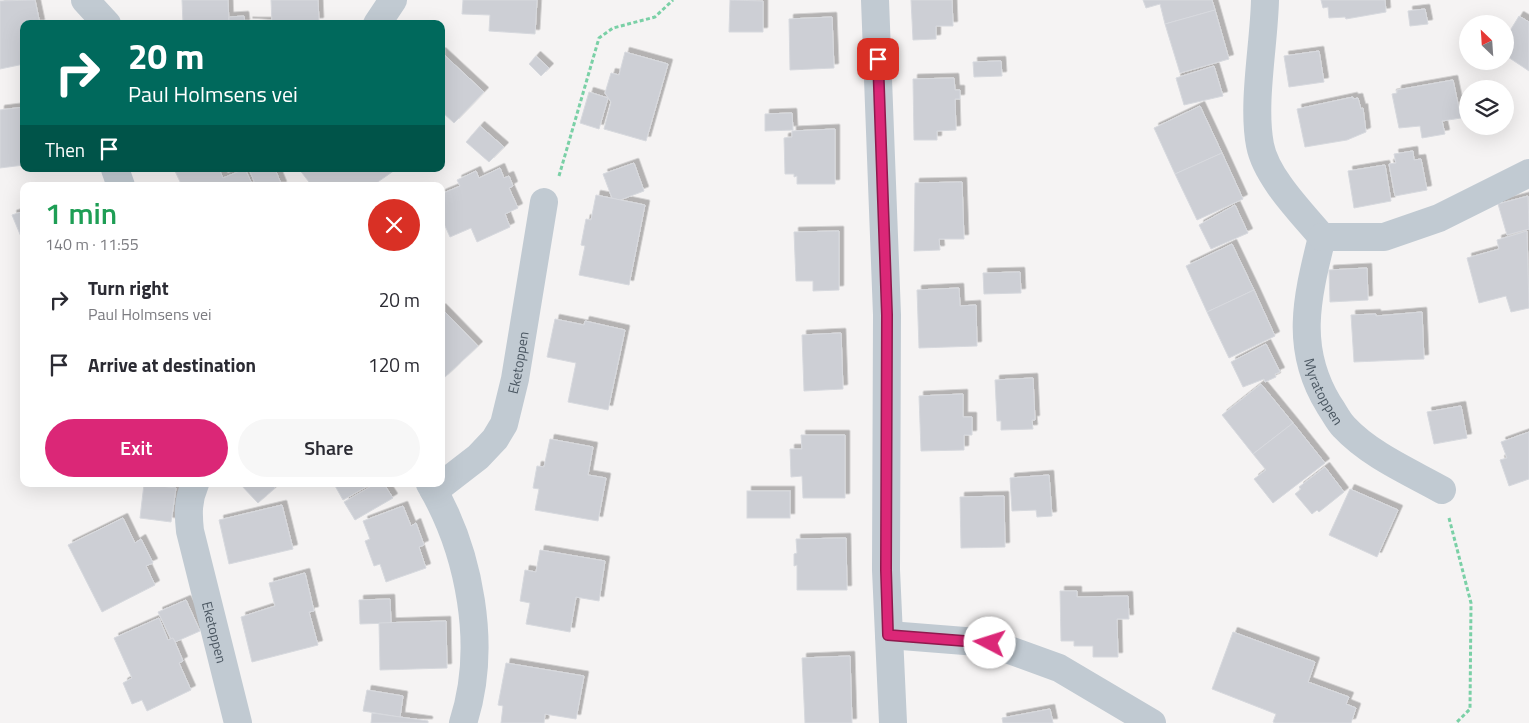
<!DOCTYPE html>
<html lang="en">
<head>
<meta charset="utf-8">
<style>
	body { margin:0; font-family:"Titillium Web",sans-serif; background:#f7f7f7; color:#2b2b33; height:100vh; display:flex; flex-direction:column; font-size:19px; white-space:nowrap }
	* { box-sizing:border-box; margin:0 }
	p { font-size:16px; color:#7c7c81 }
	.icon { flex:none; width:28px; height:28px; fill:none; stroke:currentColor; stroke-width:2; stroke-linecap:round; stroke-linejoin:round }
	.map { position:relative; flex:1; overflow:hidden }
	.drawer { position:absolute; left:20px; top:182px; width:425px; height:305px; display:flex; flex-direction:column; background:#fff; border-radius:10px; box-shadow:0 5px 20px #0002 }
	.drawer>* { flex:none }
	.hud { position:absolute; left:20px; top:20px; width:425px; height:152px; border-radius:10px; box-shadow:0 5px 20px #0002; background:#00695c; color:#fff; overflow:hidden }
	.needle { width:32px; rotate:335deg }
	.controls { position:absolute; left:1459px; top:15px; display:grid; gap:10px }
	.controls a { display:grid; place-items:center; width:55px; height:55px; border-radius:50%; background:#fff; box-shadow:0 5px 20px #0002; font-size:25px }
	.pin { position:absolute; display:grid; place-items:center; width:42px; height:42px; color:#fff; margin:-21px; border-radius:10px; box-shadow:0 2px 8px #0006 }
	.me { position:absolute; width:55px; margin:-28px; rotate:275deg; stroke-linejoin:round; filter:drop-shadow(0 0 4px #0008) }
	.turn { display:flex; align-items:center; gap:18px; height:105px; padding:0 25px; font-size:22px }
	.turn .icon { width:65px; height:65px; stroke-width:2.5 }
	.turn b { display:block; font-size:35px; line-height:42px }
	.then { display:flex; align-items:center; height:48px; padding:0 25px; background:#0003; gap:10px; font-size:19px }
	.round { display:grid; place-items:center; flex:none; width:52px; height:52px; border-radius:26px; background:#f7f7f7 }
	.overview { display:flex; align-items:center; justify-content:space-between; height:85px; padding:0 25px }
	h1 { font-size:30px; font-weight:600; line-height:38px; color:#1e9e55 }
	.action { display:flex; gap:10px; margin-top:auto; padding:10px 25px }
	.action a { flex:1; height:58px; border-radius:30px; background:#db2777; color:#fff; font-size:20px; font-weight:600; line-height:58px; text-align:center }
	.action a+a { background:#f7f7f7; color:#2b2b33 }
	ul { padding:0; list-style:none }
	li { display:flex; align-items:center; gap:15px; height:65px; padding:0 25px }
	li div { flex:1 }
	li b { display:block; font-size:19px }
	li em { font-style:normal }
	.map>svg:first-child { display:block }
	.building { fill:#cdcfd5; stroke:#d7d9de; filter:url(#shadow) }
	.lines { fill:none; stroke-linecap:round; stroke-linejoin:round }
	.path { stroke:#7ad0a6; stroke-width:3; stroke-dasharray:4 2.5; stroke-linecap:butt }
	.minor { stroke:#c1cad2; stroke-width:28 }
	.route-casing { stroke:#8e194d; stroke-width:12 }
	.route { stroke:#db2777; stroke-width:9 }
	.labels { text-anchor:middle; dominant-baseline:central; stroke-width:5; stroke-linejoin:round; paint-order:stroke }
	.street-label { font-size:14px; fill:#4a5661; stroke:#fff }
</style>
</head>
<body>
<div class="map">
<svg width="1529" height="723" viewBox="0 0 1529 723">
	<defs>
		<filter id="shadow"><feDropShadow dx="4.5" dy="-4.5" stdDeviation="0" flood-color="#0004"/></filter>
	</defs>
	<rect width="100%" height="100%" fill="#f5f3f3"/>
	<g class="building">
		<path d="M35,0L40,24H24V64L0,69V1Z"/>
		<path d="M182,0H228L229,24H183Z"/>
		<path d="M271,0H318L319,22L272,24Z"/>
		<path d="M463,0H537L535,34L489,31L490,15L462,14Z"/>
		<path d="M730,0L763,1V32H729Z"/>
		<path d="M911,0H952L953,26H936V39L913,40Z"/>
		<path d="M1143,0H1212L1215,10L1165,24L1160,4L1146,8Z"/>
		<path d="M1321,0H1385L1386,12L1346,19L1345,17L1329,18L1328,7L1323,8Z"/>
		<path d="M1425,9L1428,24L1410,26L1408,11Z"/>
		<path d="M1215,10L1229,59L1180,73L1165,24Z"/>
		<path d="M244,16L245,24H229V17Z"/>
		<path d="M1519,16L1529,22V71L1505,55V39Z"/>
		<path d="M832,17L834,68L790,70L789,19Z"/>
		<path d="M248,22H272V24Z"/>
		<path d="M1319,51L1324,82L1289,87L1284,56Z"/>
		<path d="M441,52L484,92L454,123L441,111Z"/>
		<path d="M625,52L668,64L646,141L604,129L611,102L605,93L611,73L619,75Z"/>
		<path d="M536,56L549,68L541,76L529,64Z"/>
		<path d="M1001,61L1002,76L974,77L973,62Z"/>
		<path d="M1214,66L1223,96L1184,105L1176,78Z"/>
		<path d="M954,78L955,90H960V99H955L956,130L937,131V140H914L913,79Z"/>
		<path d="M1453,80L1461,118L1442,121L1445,134L1422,138L1420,126L1399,128L1392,94L1397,93V90Z"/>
		<path d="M589,92L608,98L599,129L580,123Z"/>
		<path d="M1353,97V99L1358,98L1361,109L1363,108L1366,132L1347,140L1305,147L1297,109Z"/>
		<path d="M1200,106L1222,153L1175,174L1154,128Z"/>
		<path d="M24,107V165L0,168V110Z"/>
		<path d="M792,113L793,130L765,131V114Z"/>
		<path d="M480,126L504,147L489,162L466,142Z"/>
		<path d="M835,129V184H797V176L794,177V174H785L784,138L792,137V131Z"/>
		<path d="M1413,151L1414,160L1421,159L1427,190L1395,196L1389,164L1396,163L1394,154Z"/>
		<path d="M1222,153L1243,199L1197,220L1175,174Z"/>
		<path d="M634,163L644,191L620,200L612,198L603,174Z"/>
		<path d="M1385,165L1391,201L1354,208L1348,171Z"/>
		<path d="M500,168L504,178L509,176L513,186L509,188L518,208L505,214L510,227L477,242L471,228L450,237L441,217V194L460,186L457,180L476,171L479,178Z"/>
		<path d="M174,169H219L223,178L245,169L253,186H182Z"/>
		<path d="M249,169H275L282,186H256Z"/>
		<path d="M299,169H394L395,170L372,186H312Z"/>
		<path d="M962,182L964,239H939L940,250L914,251L915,183Z"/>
		<path d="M596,195L645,205L629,285L579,275L585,246L581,245L586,219L591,220Z"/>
		<path d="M1528,196L1529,229L1507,235L1498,204Z"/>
		<path d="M1235,205L1248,233L1211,249L1199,225Z"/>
		<path d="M24,211V244L12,215Z"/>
		<path d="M839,231V290L813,291V281H796L794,232Z"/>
		<path d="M1527,231L1529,308L1511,312L1506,296L1479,303L1467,258L1499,249L1497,240Z"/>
		<path d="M1232,244L1254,290L1207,312L1186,266Z"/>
		<path d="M1367,268L1368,300L1330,302L1329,270Z"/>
		<path d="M1020,272L1021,293L984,294L983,273Z"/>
		<path d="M959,288L960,306L976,305L977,346L919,348L917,290Z"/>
		<path d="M1254,290L1275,336L1229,358L1207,312Z"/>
		<path d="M441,308L478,346L443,379L441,378Z"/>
		<path d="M1422,312L1424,359L1354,362L1351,315L1376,314V316Z"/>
		<path d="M555,319L584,325L585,321L625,330L608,410L568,402L576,363L547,357Z"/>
		<path d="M841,333L843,389L804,391L802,335Z"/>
		<path d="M1266,344L1280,372L1275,374L1276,377L1265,382L1264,379L1243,387L1231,362Z"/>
		<path d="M1033,378L1035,420H1032L1033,429L1001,430V421H997L995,380Z"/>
		<path d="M1261,384L1293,423L1253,454L1222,415Z"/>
		<path d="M963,394V417H972V435H964V450L921,451L919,396Z"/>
		<path d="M1461,406L1467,438L1434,444L1427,412Z"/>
		<path d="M1293,423L1325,463L1273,503L1254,479L1266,470L1253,454Z"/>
		<path d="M1529,432V479L1509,486L1500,460L1507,458L1501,442Z"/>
		<path d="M801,435H845V498H803L802,476L791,477L790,449H802Z"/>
		<path d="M550,439L593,447L588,475L606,478L598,521L535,510L539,489L533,488L537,466L544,467Z"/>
		<path d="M1325,467L1344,492L1319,512L1317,510L1312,514L1295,494L1301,489L1299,487Z"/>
		<path d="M1049,475L1052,516L1037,517L1036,510L1012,511L1010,478Z"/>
		<path d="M144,484L176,488L171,522L140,518Z"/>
		<path d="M240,484H271L275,488L258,503Z"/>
		<path d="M334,484H371L343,500Z"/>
		<path d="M375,484H384L393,498L355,520L344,502Z"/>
		<path d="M1350,489L1398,510L1377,557L1329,535Z"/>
		<rect x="747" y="491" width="43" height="27"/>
		<path d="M1004,496L1005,547L961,548L960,497Z"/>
		<path d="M282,505L293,549L229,564L219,520Z"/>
		<path d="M403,506L411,526L416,523L424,545L419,547L426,568L386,582L380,564L374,566L365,541L370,539L363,521Z"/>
		<path d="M123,518L135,543L141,539L153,563L146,566L155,585L102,612L68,545Z"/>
		<path d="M846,538L847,590H797V565L794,566V554L797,553L796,539Z"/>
		<path d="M540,550L605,561L599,601L576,597L570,632L526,624L530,603L520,601L525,570L536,572Z"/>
		<path d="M305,573L314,611L309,612L318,645L252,662L241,617L275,606L269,583Z"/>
		<path d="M1060,591H1077V597L1128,596L1129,619H1117L1118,657H1093V646H1074V641H1061Z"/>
		<path d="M390,599L391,623L360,624L359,600Z"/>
		<path d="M186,600L200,631L175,642L173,638L171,639L158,612Z"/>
		<path d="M159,618L168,640L173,638L175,642L183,661L179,663L191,690L147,711L142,700L132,704L123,683L132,678L114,638Z"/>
		<path d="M446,621L447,668L380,670L379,623Z"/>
		<path d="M1233,632L1315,662L1308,682L1349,697L1346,704L1356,708L1351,723H1275L1273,722L1276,714L1212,689Z"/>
		<path d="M850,656L852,723H805L802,658Z"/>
		<path d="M506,663L584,676L576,719L545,714L544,723H501L503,706L498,705Z"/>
		<path d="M367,690L403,696L400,717L363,711Z"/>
		<path d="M1050,709L1053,723H1003L1002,718Z"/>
		<path d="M372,713L428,721V723H371Z"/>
	</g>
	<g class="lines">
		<g class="path">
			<path d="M559,176L599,38L613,28L655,17L673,0"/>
			<path d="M1449,518L1471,603L1470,709L1456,723"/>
		</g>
		<g class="minor">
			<path d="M85,0L107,24"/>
			<path d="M875,0L887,315L886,570L893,723"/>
			<path d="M1265,0C1264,45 1252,103 1260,145C1266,177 1301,212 1322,237"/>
			<path d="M377,24L393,0"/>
			<path d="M115,169L121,186"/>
			<path id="s1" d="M1322,237C1307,298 1294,348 1329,405C1334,412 1338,421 1344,427C1370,455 1410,472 1442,490"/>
			<path d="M1322,237H1384L1439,218L1529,173"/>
			<path id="s2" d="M195,484C188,500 188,513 190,531L238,723"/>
			<path d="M430,484C470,552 488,647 463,723"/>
			<path id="s3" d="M434,491L478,457L495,439L504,424L515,379L544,202"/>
			<path d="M889,635L990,643L1059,668L1152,723"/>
		</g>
	</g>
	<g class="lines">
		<g class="route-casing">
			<path id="route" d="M878,59L887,315L886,570L888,635L990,643"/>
		</g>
		<use href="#route" class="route"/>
	</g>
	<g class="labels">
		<g class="street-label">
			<text stroke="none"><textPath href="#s3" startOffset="161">Eketoppen</textPath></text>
			<text stroke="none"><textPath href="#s1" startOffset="159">Myratoppen</textPath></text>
			<text stroke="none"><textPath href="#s2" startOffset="152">Eketoppen</textPath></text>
		</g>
	</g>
</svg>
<div class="controls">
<a><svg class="needle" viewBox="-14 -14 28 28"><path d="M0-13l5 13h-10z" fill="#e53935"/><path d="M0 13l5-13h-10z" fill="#7c7c81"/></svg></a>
<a><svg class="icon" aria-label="layers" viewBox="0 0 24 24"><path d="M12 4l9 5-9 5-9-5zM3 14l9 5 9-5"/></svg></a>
</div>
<div class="pin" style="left:878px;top:59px;background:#d93025"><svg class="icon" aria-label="arrive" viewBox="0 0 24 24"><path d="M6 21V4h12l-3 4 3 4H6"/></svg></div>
<svg class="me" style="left:990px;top:643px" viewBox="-20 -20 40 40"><circle r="19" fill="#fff"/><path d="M0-13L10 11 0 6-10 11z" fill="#db2777"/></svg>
<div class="hud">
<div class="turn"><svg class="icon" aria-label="right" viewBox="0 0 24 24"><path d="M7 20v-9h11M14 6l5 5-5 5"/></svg><div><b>20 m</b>Paul Holmsens vei</div></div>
<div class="then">Then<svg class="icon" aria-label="arrive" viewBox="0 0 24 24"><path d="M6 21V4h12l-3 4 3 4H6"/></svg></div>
</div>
<section class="drawer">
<div class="overview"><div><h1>1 min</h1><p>140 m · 11:55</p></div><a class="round" style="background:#d93025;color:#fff"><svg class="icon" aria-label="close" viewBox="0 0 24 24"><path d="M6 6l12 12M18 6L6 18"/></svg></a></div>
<ul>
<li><svg class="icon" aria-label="right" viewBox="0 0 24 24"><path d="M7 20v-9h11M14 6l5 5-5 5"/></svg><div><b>Turn right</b><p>Paul Holmsens vei</p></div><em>20 m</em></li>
<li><svg class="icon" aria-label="arrive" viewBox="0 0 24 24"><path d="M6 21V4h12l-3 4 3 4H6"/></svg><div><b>Arrive at destination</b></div><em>120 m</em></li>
</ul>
<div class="action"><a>Exit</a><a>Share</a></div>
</section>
</div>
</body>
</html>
